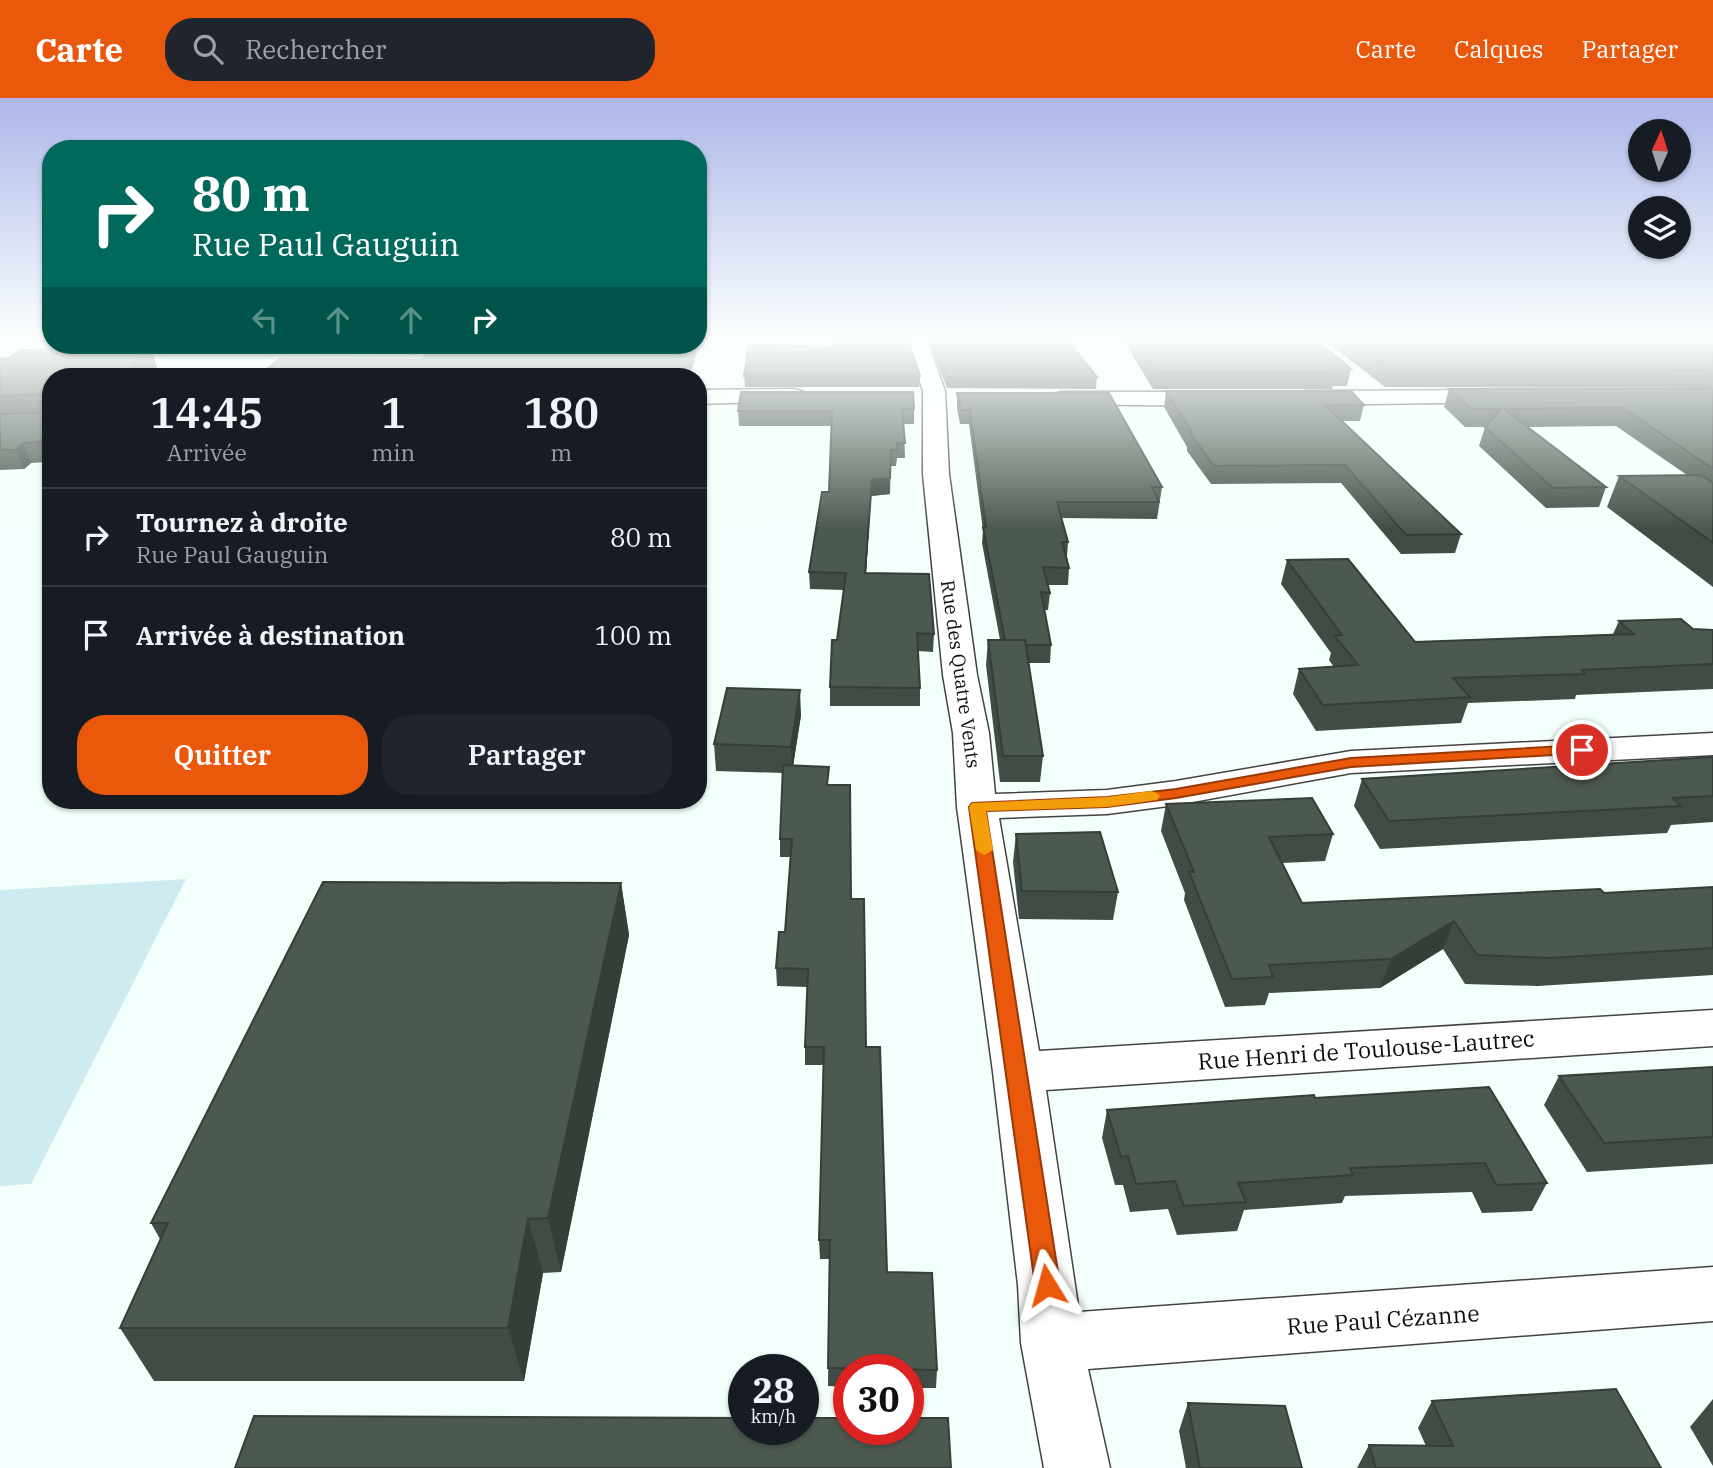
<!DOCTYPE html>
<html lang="fr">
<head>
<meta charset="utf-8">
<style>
	body { margin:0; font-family:"IBM Plex Serif",serif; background:#20242c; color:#f1f3f6; height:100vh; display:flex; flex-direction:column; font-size:26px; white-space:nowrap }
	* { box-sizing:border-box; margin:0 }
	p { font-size:23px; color:#9ea1a6 }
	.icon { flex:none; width:38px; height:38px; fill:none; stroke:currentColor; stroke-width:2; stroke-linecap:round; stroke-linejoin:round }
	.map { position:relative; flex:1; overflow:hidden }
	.side { position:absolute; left:42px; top:270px; width:665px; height:441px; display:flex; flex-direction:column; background:#171b24; border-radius:28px; box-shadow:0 2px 5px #0004 }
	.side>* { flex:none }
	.hud { position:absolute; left:42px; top:42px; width:665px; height:214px; border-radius:28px; box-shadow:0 2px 5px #0004; background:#00695c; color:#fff; overflow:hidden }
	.needle { width:46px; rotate:3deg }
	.tools { position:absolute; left:1628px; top:21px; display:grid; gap:14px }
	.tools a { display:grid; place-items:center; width:63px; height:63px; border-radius:50%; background:#171b24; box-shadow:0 2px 5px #0004; font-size:35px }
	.speed { position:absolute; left:728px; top:1256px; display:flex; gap:14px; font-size:35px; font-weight:700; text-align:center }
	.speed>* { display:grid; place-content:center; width:91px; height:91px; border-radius:50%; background:#171b24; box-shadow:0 2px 5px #0004; line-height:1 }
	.speed small { font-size:18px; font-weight:400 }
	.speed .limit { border:10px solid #d22; background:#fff; color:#111 }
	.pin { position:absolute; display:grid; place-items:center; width:60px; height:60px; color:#fff; margin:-30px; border:4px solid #fff; border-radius:50%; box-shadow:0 2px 7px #0007 }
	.me { position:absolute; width:77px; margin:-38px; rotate:352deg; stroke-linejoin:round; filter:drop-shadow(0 0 5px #0008) }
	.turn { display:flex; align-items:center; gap:24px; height:147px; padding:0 35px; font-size:32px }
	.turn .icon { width:91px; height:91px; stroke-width:2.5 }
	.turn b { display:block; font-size:49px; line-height:60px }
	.lanes { display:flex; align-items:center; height:66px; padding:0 35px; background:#0003; justify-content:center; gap:35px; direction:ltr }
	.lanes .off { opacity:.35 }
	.eta { display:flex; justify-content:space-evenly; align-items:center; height:119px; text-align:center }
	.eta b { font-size:42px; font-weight:600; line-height:49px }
	.cta { display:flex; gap:14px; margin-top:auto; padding:14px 35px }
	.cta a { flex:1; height:80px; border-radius:28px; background:#ea580c; color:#fff; font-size:28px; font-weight:600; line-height:80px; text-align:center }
	.cta a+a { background:#20242c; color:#f1f3f6 }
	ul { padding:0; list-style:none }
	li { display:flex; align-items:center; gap:21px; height:98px; padding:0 35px; border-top:2px solid #363941 }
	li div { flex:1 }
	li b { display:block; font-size:26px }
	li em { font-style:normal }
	header { display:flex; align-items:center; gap:42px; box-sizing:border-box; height:98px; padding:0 35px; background:#ea580c; color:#fff }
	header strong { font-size:33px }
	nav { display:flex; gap:38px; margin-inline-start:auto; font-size:24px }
	.search { width:490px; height:63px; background:#20242c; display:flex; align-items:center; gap:18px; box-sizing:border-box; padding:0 24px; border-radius:28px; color:#9ea1a6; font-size:26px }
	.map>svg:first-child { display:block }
	.pitch { fill:#ceebf1 }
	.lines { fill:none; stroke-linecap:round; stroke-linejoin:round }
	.minor-casing { stroke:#434343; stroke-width:3 }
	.minor { fill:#fff; fill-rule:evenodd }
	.wall { fill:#414d44 }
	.shaded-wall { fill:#353e37 }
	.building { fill:#4c594f; stroke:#353e37; stroke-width:2 }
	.route { fill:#ea580c; stroke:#983908; stroke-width:2 }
	.slow { fill:#f59e0b }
	.labels { text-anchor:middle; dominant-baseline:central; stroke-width:7; stroke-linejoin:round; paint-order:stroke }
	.street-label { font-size:19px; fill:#101010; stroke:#fff }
	.near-street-label { font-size:23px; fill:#101010; stroke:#fff }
</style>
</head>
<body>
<header>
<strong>Carte</strong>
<div class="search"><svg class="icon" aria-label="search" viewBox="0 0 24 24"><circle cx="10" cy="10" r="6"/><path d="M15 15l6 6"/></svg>Rechercher</div>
<nav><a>Carte</a><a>Calques</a><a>Partager</a></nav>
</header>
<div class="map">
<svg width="1713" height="1370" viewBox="0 0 1713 1370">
	<rect width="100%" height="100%" fill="#f3fffb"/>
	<path class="pitch" d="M186,781L31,1086L0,1088V792Z"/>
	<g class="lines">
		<g class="minor-casing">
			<g id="minor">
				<path d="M906,240H926L945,293L949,376L977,577L989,635L995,696L1107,692L1176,683L1351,653L1713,635V657L1351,675L1176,707L1107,716L999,720L1039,953L1713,912V948L1046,992L1079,1214L1713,1169V1223L1088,1271L1110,1370H1044L1021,1245L1018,1187L993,974L957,709L953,635L943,577L923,376V293Z"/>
				<path d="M794,291L802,293L805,298L802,303L698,306V292Z"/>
				<path d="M1498,292L1506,294L1509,299L1506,304L1306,307L1298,305L1295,300L1298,295L1306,293Z"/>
				<path d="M1061,294H1218L1226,296L1229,301L1226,306L1218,308L1053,306L1050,301L1053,296Z"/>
			</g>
		</g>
		<use href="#minor" class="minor"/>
	</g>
	<g class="wall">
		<path d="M830,240H907L920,278L919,289H745L744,278L834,249Z"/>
		<path d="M927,240H1065L1097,279L1096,291L947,290Z"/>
		<path d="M1122,240H1314L1351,271L1347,288H1333L1332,291H1153Z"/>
		<path d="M1322,240H1713V290L1385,289Z"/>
		<path d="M151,251L157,269L146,278H51L47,364L31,365L24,371L0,372V261Z"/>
		<path d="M1449,291H1713V489L1607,409L1619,378L1687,377L1616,328L1527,329L1606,389L1599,409L1546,410L1479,348L1485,329H1465L1444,309Z"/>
		<path d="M1166,293L1364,307L1360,323H1342L1461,436L1455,455L1401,456L1341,385L1211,386L1187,353V349L1164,309Z"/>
		<path d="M957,295L1162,389L1157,421L1061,420L1068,444L1067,459L1069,470L1068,487H1048L1050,495L1048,512H1044L1051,547L1050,565H1028L1043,658L1040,684H1000L986,567L988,542H1000L982,445L983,432L969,326H960L957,310Z"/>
		<path d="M914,311V326H904L905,360H897L896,368H890V396L871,398L866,475L934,536L933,554L918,553L920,590V608H830V589L844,492L810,491L809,474L829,394L831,328H739L738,313Z"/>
		<path d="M1287,462L1415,544L1613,536L1619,523L1693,531L1713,532V591L1576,597L1575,601L1468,605L1461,625L1316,633L1293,596L1299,571L1334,569L1329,562L1331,555L1281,486Z"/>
		<path d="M801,617L793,668L829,687L851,801L887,1174L937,1272L936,1290H908V1272H849V1289L828,1288L829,1161H820L819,1142L823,967H805V949L807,889L777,888L776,870L785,834L790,759H780V741L783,675L716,673L714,646Z"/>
		<path d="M1713,659V724L1671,727L1667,735L1380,751L1354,708L1362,681Z"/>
		<path d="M1166,706L1333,736L1325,763L1282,765L1302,805L1604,795L1713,789V877L1538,888L1465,886L1443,851L1380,890L1269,895L1265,907L1225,909L1184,802L1185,795L1161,733Z"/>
		<path d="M1016,736L1118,794L1113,822L1019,821L1013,764Z"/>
		<path d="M621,785L629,837L561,1174L543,1175L524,1283H154L120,1230L160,1141L151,1125Z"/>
		<path d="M1713,969V1066L1587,1074L1544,1007L1559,978Z"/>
		<path d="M1315,1000L1547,1085L1532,1113L1482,1115L1472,1094L1345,1098L1342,1105L1244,1112L1237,1133L1177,1137L1168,1111L1130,1114L1123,1087H1115L1102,1040L1107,1012Z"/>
		<path d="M1713,1301V1368L1690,1329Z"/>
		<path d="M1432,1303L1661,1370H1357L1369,1347L1426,1348L1418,1330Z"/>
		<path d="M1188,1305L1302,1370H1186L1179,1333Z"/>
	</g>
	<g class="shaded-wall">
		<path d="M698,240H701L690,278H685L695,247H698Z"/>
		<path d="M151,251L157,269L146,278H119Z"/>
		<path d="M51,334V360L47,364L39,344Z"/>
		<path d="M23,345L31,365L24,371L16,352Z"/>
		<path d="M891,352L890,396L871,398L865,492V475L872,382Z"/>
		<path d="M800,592L801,617L792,675L791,649Z"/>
		<path d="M621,785L629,837L561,1174L548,1120Z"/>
		<path d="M1454,823L1443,851L1380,890L1391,861Z"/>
		<path d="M528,1121L543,1175L524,1283L508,1230Z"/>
	</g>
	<g class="building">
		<path d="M835,240H907L920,278H744L749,247L839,249Z"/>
		<path d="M932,240H1065L1097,279H947Z"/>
		<path d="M1134,240H1314L1351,271H1333L1336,274H1155Z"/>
		<path d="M1347,240H1713V273L1389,271Z"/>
		<path d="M433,247H695L685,278H259L279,261L422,262Z"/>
		<path d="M151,251L119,278H51V334L39,344L23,345L16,352H0V316L44,315L46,312V299L44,296L0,298V261L9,260L21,252Z"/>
		<path d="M1449,291H1713V371L1623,310L1504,311L1606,389L1553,390L1485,329L1501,311H1471Z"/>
		<path d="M1166,293H1351L1364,307H1325L1461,436L1406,437L1345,367L1214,368L1190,335L1192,334Z"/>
		<path d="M741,294H913L914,311H902L905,345H897V352H891L890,380L872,382L865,475L929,476L934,536L917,535L920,590L830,589L832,542H837L846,475L809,474L822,394H829L832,313H738Z"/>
		<path d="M957,295H1109L1162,389H1152L1159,404H1057L1068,444H1062L1069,470L1043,469L1050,495L1041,494L1051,547H1026L1025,542H1005L983,429H986L970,312H961Z"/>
		<path d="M1701,377L1713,385V445L1619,378Z"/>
		<path d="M1348,461L1415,544L1634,536L1619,523L1681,521L1693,531L1713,532V566L1582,572L1585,576L1453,580L1470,599L1323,607L1299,571L1358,567L1335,538L1342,537L1287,462Z"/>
		<path d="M988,542H1025L1043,658H1003Z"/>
		<path d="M727,590L800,592L791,649L714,646Z"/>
		<path d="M1713,659V698L1673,700L1681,708L1389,723L1362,681Z"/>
		<path d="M783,667L829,669L827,687H850L851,801H864L866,949H880L887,1174L932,1175L937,1272L828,1270L830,1142H819L824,949H805L808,871L776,870L779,834H785L792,741H780Z"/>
		<path d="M1312,700L1333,736L1269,739L1302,805L1600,791L1604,795L1713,789V850L1551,860L1477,857L1454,823L1391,861L1269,867L1273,879L1232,881L1189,774H1194L1166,706Z"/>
		<path d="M1100,734L1118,794L1022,793L1016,736Z"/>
		<path d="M323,784L621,785L548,1120L528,1121L508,1230H120L168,1125H151Z"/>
		<path d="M1713,969V1039L1604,1045L1559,978Z"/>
		<path d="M1489,989L1547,1085L1496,1087L1485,1065L1350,1070L1353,1077L1238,1085L1246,1104L1184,1108L1175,1083L1136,1086L1128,1058L1121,1059L1107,1012L1314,997L1315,1000Z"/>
		<path d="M1616,1291L1661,1370H1376L1369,1347L1453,1348L1432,1303Z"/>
		<path d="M1188,1305L1285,1308L1302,1370H1200Z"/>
		<path d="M254,1318L744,1320V1332H803V1320H849V1332H908V1320H948L951,1370H235Z"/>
	</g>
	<linearGradient id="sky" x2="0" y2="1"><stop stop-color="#adb6e8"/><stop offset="0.56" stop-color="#fafffd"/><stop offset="1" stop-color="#fafffd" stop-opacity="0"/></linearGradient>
	<rect width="1713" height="432" fill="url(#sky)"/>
	<path class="route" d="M1582,647L1587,649L1589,652L1587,655L1351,669L1176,700L1107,709L986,713L1060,1187L1056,1195L1047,1199L1039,1195L1035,1187L969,709L972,705L1107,699L1176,691L1351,660Z"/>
	<path class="slow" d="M1151,693L1157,695L1160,698L1157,702L1107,709L986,713L993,752L984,757L976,752L969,709L972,705L1107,699Z"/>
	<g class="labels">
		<g class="street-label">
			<text transform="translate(961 576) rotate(82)">Rue des Quatre Vents</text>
		</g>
		<g class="near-street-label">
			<text transform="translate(1366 951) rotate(-4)">Rue Henri de Toulouse-Lautrec</text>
			<text transform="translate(1383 1221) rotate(-4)">Rue Paul Cézanne</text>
		</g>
	</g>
</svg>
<div class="tools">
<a><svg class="needle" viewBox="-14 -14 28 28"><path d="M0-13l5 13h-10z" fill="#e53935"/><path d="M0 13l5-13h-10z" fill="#9ea1a6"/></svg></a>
<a><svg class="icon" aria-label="layers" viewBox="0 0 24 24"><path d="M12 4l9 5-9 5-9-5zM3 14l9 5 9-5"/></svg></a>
</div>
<div class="speed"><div>28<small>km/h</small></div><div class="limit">30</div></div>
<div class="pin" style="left:1582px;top:652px;background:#d93025"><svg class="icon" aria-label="arrive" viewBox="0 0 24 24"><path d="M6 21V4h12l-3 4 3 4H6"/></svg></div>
<svg class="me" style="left:1047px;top:1187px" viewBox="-20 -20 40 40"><path d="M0-17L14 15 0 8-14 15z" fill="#ea580c" stroke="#fff" stroke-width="4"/></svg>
<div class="hud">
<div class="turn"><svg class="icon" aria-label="right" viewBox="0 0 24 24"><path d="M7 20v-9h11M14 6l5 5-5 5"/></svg><div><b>80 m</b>Rue Paul Gauguin</div></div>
<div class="lanes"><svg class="icon off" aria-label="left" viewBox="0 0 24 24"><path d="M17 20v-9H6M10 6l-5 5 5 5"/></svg><svg class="icon off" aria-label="ahead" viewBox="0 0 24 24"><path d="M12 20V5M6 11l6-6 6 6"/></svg><svg class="icon off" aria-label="ahead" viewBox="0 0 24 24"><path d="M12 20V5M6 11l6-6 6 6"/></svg><svg class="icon" aria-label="right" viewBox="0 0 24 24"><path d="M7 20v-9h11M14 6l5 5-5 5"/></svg></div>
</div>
<section class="side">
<div class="eta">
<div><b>14:45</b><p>Arrivée</p></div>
<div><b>1</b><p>min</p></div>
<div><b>180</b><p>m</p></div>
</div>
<ul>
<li><svg class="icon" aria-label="right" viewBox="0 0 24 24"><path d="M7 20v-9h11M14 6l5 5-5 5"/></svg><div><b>Tournez à droite</b><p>Rue Paul Gauguin</p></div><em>80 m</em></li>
<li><svg class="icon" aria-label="arrive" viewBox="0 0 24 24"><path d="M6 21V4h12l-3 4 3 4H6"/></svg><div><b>Arrivée à destination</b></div><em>100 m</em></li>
</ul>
<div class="cta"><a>Quitter</a><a>Partager</a></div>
</section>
</div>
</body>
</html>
